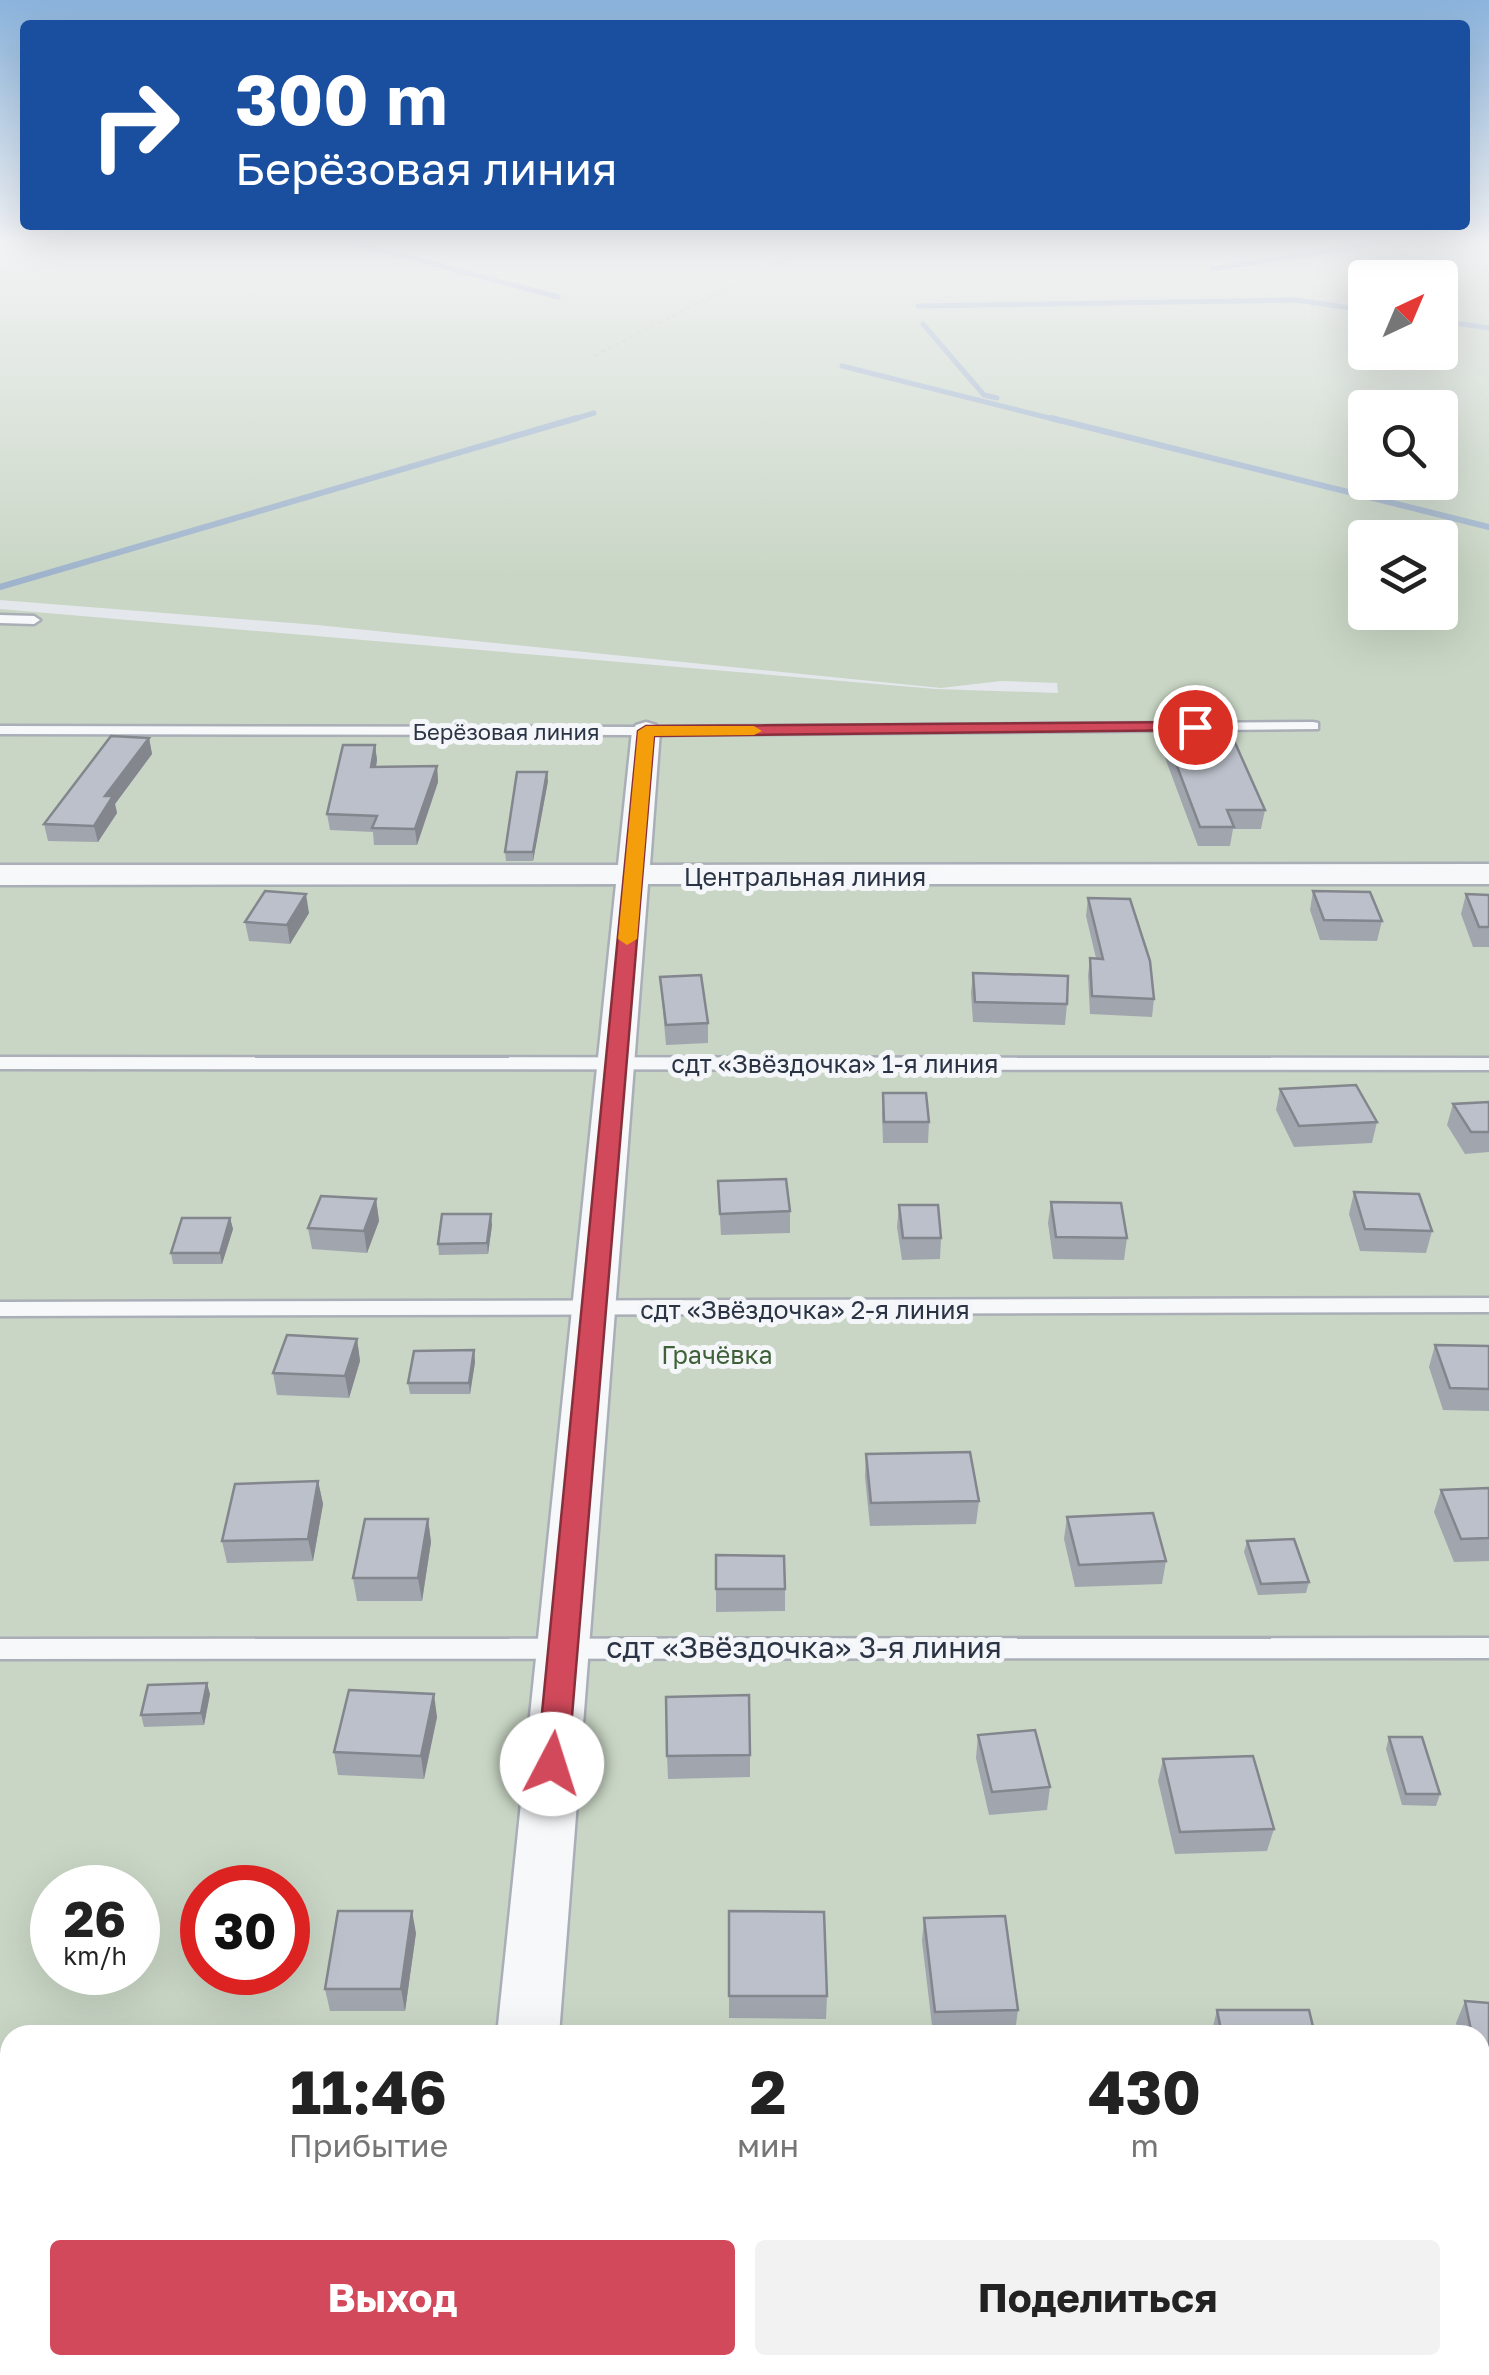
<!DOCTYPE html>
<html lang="ru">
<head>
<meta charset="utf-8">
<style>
	body { margin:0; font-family:"Golos Text",sans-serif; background:#f2f2f2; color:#222; height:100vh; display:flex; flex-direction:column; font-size:38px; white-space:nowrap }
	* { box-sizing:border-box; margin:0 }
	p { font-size:32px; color:#767676 }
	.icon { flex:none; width:55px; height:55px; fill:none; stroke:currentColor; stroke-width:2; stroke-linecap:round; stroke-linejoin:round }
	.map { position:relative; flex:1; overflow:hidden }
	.side { position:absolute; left:0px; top:2025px; width:1490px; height:350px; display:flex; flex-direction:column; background:#fff; border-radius:30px 30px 0 0; box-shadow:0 10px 40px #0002 }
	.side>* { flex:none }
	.guide { position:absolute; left:20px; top:20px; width:1450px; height:210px; border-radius:10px; box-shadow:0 10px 40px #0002; background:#1a4fa0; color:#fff; overflow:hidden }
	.needle { width:65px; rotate:44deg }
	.buttons { position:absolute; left:1348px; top:260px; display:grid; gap:20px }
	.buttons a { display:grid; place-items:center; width:110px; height:110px; border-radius:10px; background:#fff; box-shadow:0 10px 40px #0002; font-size:50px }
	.speed { position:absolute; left:30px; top:1865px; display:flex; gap:20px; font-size:50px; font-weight:700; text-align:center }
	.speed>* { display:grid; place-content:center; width:130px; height:130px; border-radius:50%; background:#fff; box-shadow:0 10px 40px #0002; line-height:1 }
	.speed small { font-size:25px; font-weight:400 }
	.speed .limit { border:15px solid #d22; background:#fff; color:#111 }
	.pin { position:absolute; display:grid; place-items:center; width:85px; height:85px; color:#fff; margin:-42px; border:5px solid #fff; border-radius:50%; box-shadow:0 2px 10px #0007 }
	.me { position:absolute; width:110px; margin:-55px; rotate:5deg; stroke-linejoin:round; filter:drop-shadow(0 0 8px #0008) }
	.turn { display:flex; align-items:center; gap:35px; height:210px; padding:0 50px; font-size:45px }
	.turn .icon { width:130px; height:130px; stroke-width:2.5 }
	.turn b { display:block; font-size:70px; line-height:85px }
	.eta { display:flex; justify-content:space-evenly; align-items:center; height:170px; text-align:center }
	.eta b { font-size:60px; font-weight:700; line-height:70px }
	.cta { display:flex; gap:20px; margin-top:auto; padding:20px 50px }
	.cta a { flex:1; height:115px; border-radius:10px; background:#d1495b; color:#fff; font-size:40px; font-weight:700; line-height:115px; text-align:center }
	.cta a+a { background:#f2f2f2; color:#222 }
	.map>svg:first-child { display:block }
	.green { fill:#c9d6c5; fill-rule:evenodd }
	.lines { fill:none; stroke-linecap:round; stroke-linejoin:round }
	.stream-far1 { stroke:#9fb4cc; stroke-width:5 }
	.stream { stroke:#9fb4cc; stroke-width:6 }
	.service-casing { stroke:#a9aeb7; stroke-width:5 }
	.minor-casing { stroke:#a9aeb7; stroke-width:5 }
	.path { stroke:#c2c5cb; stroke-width:2.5; stroke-dasharray:4 4; stroke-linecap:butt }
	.service { fill:#f7f8fa; fill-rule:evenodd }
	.minor { fill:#f7f8fa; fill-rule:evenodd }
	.wall { fill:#a1a5ae }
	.shaded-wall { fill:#83868d }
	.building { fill:#bbc0ca; stroke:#83868d; stroke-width:2.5 }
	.route { fill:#d1495b; stroke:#882f3b; stroke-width:2.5 }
	.slow { fill:#f59e0b }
	.labels { text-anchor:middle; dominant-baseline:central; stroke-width:10; stroke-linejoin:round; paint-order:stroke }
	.far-street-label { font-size:22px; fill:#2b3445; stroke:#f4f6f9 }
	.street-label { font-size:25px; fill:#2b3445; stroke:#f4f6f9 }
	.park-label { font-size:25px; fill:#3f6138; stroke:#f4f6f9 }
	.near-street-label { font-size:30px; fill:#2b3445; stroke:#f4f6f9 }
</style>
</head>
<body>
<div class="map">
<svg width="1489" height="2375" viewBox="0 0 1489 2375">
	<rect width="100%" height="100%" fill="#e4e7ec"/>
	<path class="green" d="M0,242H1489V2375H0V609L936,689L1058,693L1057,683L1001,681L941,688L317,625L0,600ZM1365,278H1440V352H1365ZM1365,408H1440V482H1365ZM1365,538H1440V612H1365ZM52,1888H138V1972H52ZM202,1888H288V1972H202ZM10,2035H1480V2365H10Z"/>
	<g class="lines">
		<g class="stream-far1">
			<path d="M351,242L558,297"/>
			<path d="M1213,269L1387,242"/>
			<path d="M918,306L1296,300L1365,310"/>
			<path d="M1440,321L1489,328"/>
			<path d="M923,324L984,395L997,398"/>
			<path d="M842,366L1061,421"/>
			<path d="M568,421L594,413"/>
		</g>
		<g class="stream">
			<path d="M1051,418L1489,527"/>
			<path d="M0,587L577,418"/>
		</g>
		<g class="service-casing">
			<g id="service">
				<path d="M0,615L34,616L40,620L34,624L0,623Z"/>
				<path d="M1313,722L1318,723V729L646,735L0,734V726L646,727Z"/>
				<path d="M0,1057L1489,1058V1070L0,1069Z"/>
				<path d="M1489,1298V1312L0,1316V1302Z"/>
				<path d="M1489,1638V1658L0,1659V1639Z"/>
				<rect x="0" y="2158" width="10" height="32"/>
				<rect x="1480" y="2159" width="9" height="32"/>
			</g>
		</g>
		<g class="minor-casing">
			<g id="minor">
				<path d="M646,722L656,725L660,731L650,865L1489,864V884H648L559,2035H497L616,884L0,885V865H618L632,731L636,725Z"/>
				<path d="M463,2365H533L532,2375H462Z"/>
			</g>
		</g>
		<path class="path" d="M594,356L818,242"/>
		<use href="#service" class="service"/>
		<use href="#minor" class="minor"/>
	</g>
	<g class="wall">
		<path d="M1166,737L1265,810L1261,829H1233L1230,846H1198L1164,755Z"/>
		<path d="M149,738L152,754L115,804L117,813L98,842L48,841L44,824Z"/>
		<path d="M375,745L377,760L376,767L437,766L438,782L417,845H374L373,832L330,830L327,814Z"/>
		<path d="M548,781L533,861H506L505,852Z"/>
		<path d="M1313,891L1382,921L1377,941L1320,940L1310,910Z"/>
		<path d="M1466,894L1489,895V947H1473L1461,914Z"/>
		<path d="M1088,898L1154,999L1152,1017L1090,1014L1088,976L1090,958H1096L1086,916Z"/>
		<path d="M309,913L290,944L249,941L245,922Z"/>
		<path d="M973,973L1067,1004L1065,1025L973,1022L971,993Z"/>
		<path d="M660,977L708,1023V1043L666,1045Z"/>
		<path d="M1280,1089L1377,1122L1372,1143L1294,1147L1276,1110Z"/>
		<path d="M883,1093L929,1122L928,1143H883L882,1114Z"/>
		<path d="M1489,1102V1152L1465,1154L1447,1125L1453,1104Z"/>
		<path d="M718,1181L790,1211V1233L721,1235Z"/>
		<path d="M1354,1192L1432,1231L1426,1253L1360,1251L1349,1214Z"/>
		<path d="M376,1199L379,1221L367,1253L312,1249L308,1228Z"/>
		<path d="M1051,1202L1127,1238L1124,1260L1053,1259L1048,1223Z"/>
		<path d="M899,1205L941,1238L940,1259L902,1260L897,1227Z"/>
		<path d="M230,1218L233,1229L222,1264H173L171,1253Z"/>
		<path d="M492,1225L488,1254L439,1255L438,1244Z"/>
		<path d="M357,1339L360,1361L349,1398L277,1395L273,1373Z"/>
		<path d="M1435,1345L1489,1346V1411L1443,1410L1429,1367Z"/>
		<path d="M474,1350L475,1362L470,1394H410L408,1383Z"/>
		<path d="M866,1454L979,1501L976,1524L870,1526L865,1477Z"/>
		<path d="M318,1481L323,1504L313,1561L227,1563L222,1541Z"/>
		<path d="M1489,1488V1561L1454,1562L1434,1512L1441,1490Z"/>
		<path d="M1067,1517L1166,1561L1162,1584L1075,1587L1064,1539Z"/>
		<path d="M428,1519L431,1542L422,1601H357L353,1578Z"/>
		<path d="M1247,1541L1309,1582L1306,1593L1258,1595L1244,1552Z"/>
		<path d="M716,1555L785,1589V1611L716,1612Z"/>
		<path d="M210,1694L204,1725L144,1727L141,1715Z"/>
		<path d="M437,1717L424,1779L338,1775L334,1752Z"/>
		<path d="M978,1735L1050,1787L1047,1810L989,1815L976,1758Z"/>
		<path d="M1389,1737L1440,1794L1436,1806L1402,1805L1386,1749Z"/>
		<path d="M750,1755V1777L668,1779L667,1756Z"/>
		<path d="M1163,1759L1274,1829L1267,1851L1175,1854L1158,1781Z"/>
		<path d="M729,1911L827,1996L826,2019L729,2018Z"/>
		<path d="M924,1918L1018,2010L1015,2032L933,2034L922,1941Z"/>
		<path d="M416,1933L405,2011H330L325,1989Z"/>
		<path d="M1465,2001L1489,2003V2100L1480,2099V2035H1459L1456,2023Z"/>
		<path d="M1217,2010L1315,2035H1211Z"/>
		<path d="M1480,2266H1489V2331L1480,2330Z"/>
		<path d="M303,2365H410L409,2375H307Z"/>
		<path d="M744,2365H837L836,2375H744Z"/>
		<path d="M1163,2365H1263L1265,2375H1165Z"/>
	</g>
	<g class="shaded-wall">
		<path d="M149,738L152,754L115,804L117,813L98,842L94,826L105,796Z"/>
		<path d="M375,745L377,760L373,783L371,767Z"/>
		<path d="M437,766L438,782L417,845L415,829Z"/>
		<path d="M547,772L548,781L533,861V852Z"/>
		<path d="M306,894L309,913L290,944L287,925Z"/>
		<path d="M376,1199L379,1221L367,1253L364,1231Z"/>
		<path d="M491,1214L492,1225L488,1254L487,1243Z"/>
		<path d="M230,1218L233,1229L222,1264L220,1253Z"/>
		<path d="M357,1339L360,1361L349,1398L345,1376Z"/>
		<path d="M474,1350L475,1362L470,1394L469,1383Z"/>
		<path d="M318,1481L323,1504L313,1561L308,1539Z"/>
		<path d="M428,1519L431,1542L422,1601L418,1578Z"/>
		<path d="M207,1683L210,1694L204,1725L201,1713Z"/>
		<path d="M434,1694L437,1717L424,1779L421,1756Z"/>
		<path d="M412,1911L416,1933L405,2011L401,1989Z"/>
		<path d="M402,2365H410L409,2375H403Z"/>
	</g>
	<g class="building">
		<path d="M111,736L149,738L105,796H113L94,826L44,824Z"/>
		<path d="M1232,736L1265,810H1227L1234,827H1200L1166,737Z"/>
		<path d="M343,745H375L371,767L437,766L415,829L372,828L377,816L327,814Z"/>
		<path d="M517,772H547L533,852H505Z"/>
		<path d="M265,891L306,894L287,925L245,922Z"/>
		<path d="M1313,891L1370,892L1382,921L1324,920Z"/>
		<path d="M1466,894L1489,895V927H1479Z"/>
		<path d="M1088,898L1130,899L1150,961L1154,999L1092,996L1090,958L1103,959Z"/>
		<path d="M973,973L1068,976L1067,1004L975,1002Z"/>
		<path d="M701,975L708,1023L666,1025L660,977Z"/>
		<path d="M1356,1085L1377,1122L1299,1126L1280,1089Z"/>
		<path d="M883,1093H926L929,1122H884Z"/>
		<path d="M1489,1102V1132H1471L1453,1104Z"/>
		<path d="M786,1179L790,1211L720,1214L718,1181Z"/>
		<path d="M1354,1192L1419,1194L1432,1231L1365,1229Z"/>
		<path d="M321,1196L376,1199L364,1231L308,1228Z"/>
		<path d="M1051,1202L1121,1203L1127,1238L1056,1237Z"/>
		<path d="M899,1205H938L941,1238H903Z"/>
		<path d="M442,1214H491L487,1243L438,1244Z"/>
		<path d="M182,1218H230L220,1253H171Z"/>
		<path d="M287,1335L357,1339L345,1376L273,1373Z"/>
		<path d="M1435,1345L1489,1346V1389L1450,1388Z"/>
		<path d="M474,1350L469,1383H408L414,1351Z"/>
		<path d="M970,1452L979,1501L871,1503L866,1454Z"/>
		<path d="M318,1481L308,1539L222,1541L235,1484Z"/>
		<path d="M1489,1488V1538L1461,1539L1441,1490Z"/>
		<path d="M1153,1513L1166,1561L1079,1565L1067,1517Z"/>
		<path d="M365,1519H428L418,1578H353Z"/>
		<path d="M1294,1539L1309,1582L1261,1584L1247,1541Z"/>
		<path d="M716,1555L784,1556L785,1589H716Z"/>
		<path d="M207,1683L201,1713L141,1715L148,1685Z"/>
		<path d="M349,1690L434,1694L421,1756L334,1752Z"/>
		<path d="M749,1695L750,1755L667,1756L666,1697Z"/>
		<path d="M1035,1730L1050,1787L992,1792L978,1735Z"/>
		<path d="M1389,1737H1422L1440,1794H1406Z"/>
		<path d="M1253,1756L1274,1829L1180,1832L1163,1759Z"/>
		<path d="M338,1911H412L401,1989H325Z"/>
		<path d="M729,1911L824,1912L827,1996H729Z"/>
		<path d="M1005,1916L1018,2010L935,2012L924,1918Z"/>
		<path d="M1465,2001L1489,2003V2077L1480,2076V2035H1472Z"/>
		<path d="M1217,2010H1309L1315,2035H1222Z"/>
		<path d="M1480,2266H1489V2320L1480,2319Z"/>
		<path d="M1173,2365H1263L1265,2375H1175Z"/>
		<path d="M112,2368L110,2375H38V2374Z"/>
	</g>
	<linearGradient id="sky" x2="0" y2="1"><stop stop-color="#8bb4dd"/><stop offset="0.42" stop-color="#f3f4f6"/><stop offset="1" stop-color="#f3f4f6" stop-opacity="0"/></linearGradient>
	<rect width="1489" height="575" fill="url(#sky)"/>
	<path class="route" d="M1195,722L1203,727L1201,730L654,736L568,1764L563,1773L552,1777L542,1773L537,1764L638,731L646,726Z"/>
	<path class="slow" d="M646,726H754L762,731L754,735L654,736L637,939L627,945L618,939L638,731Z"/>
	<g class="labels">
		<g class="far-street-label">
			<text x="506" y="731">Берёзовая линия</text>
		</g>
		<g class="street-label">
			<text x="805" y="876">Центральная линия</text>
			<text x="835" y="1063">сдт «Звёздочка» 1-я линия</text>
			<text x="805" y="1309">сдт «Звёздочка» 2-я линия</text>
		</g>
		<g class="park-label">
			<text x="717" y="1354">Грачёвка</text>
		</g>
		<g class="near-street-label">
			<text x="804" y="1647">сдт «Звёздочка» 3-я линия</text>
		</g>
	</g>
</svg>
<div class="buttons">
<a><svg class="needle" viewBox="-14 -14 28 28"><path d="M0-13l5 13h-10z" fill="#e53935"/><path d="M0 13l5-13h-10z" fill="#767676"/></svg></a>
<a><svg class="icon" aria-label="search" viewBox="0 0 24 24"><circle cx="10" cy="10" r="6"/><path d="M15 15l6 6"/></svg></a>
<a><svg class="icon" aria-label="layers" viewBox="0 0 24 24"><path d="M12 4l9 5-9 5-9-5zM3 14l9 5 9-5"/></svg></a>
</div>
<div class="speed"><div>26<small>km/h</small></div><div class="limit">30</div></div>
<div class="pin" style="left:1195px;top:727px;background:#d93025"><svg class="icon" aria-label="arrive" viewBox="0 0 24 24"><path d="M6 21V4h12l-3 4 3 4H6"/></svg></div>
<svg class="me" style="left:552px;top:1764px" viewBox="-20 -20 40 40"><circle r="19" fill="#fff"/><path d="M0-13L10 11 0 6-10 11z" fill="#d1495b"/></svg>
<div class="guide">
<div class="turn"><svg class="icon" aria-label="right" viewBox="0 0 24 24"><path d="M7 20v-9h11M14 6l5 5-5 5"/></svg><div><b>300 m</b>Берёзовая линия</div></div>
</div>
<section class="side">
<div class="eta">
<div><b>11:46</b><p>Прибытие</p></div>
<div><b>2</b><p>мин</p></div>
<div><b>430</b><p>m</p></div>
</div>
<div class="cta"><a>Выход</a><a>Поделиться</a></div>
</section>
</div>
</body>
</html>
